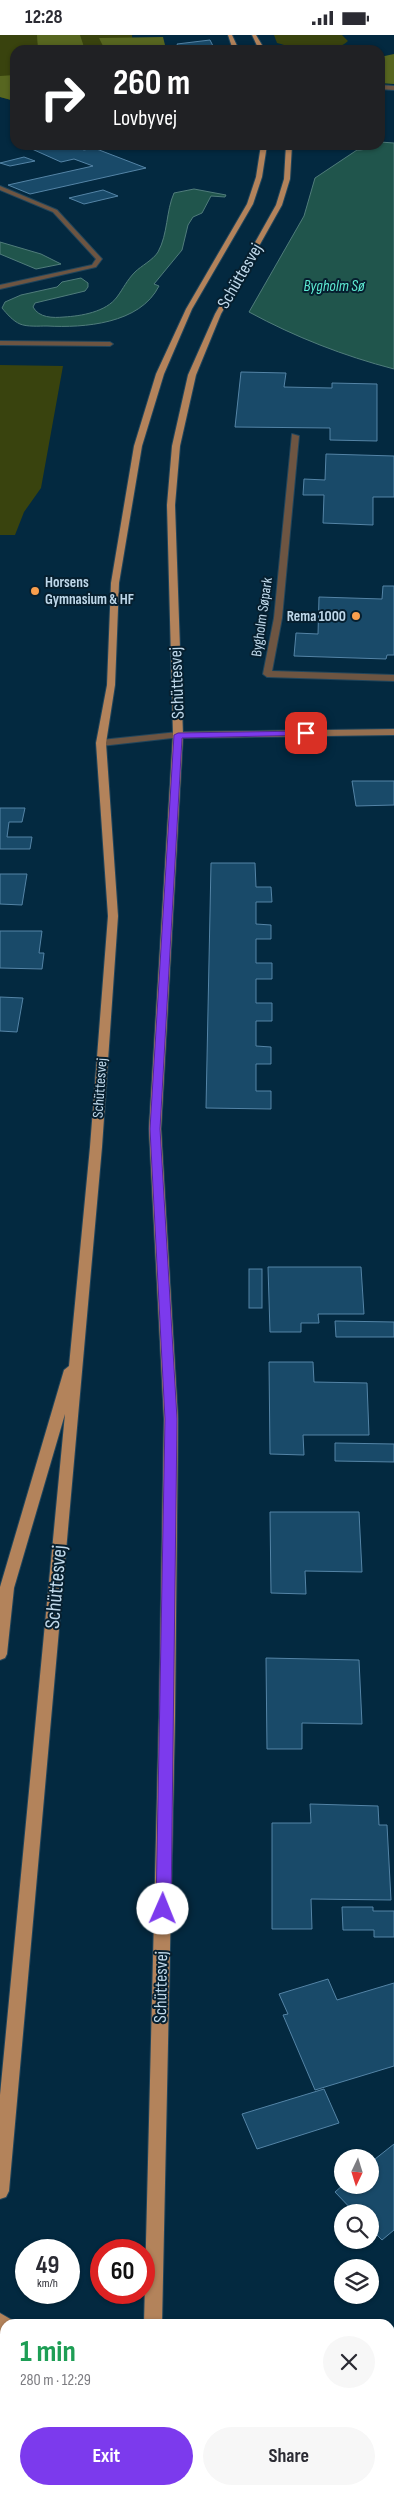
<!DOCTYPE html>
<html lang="en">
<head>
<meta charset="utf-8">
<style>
	body { margin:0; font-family:"Sofia Sans Condensed",sans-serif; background:#f7f7f7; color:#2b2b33; height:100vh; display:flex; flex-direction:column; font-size:19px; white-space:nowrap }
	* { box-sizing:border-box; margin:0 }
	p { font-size:16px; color:#7c7c81 }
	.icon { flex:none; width:28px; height:28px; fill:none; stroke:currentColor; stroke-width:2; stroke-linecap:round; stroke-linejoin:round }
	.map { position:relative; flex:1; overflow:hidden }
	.details { position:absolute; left:0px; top:2284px; width:395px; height:176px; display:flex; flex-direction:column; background:#fff; border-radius:15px 15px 0 0; box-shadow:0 1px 4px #0004 }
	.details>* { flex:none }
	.banner { position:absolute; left:10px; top:10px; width:375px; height:105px; border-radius:15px; box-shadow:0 1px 4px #0004; background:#202124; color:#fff; overflow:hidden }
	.needle { width:32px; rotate:184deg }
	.controls { position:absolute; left:334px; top:2114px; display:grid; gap:10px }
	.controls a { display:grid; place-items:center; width:45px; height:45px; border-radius:50%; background:#fff; box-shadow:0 1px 4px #0004; font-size:25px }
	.speed { position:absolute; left:15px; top:2204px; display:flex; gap:10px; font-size:25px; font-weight:700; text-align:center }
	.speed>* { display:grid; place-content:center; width:65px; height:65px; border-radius:50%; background:#fff; box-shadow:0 1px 4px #0004; line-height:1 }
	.speed small { font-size:12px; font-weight:400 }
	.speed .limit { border:8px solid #d22; background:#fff; color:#111 }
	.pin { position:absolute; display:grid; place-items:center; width:42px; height:42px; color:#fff; margin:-21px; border-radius:10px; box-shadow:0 2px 8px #0006 }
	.me { position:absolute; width:55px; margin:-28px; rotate:1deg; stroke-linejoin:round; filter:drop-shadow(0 0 4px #0008) }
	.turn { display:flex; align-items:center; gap:18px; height:105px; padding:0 20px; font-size:22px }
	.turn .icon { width:65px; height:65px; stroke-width:2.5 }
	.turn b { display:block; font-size:35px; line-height:42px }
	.round { display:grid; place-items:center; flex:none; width:52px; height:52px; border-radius:26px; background:#f7f7f7 }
	.head { display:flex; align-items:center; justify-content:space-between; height:85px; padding:0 20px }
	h1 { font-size:30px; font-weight:700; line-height:38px; color:#1e9e55 }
	.action { display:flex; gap:10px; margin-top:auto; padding:10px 20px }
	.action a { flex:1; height:58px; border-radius:30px; background:#7c3aed; color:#fff; font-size:20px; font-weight:700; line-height:58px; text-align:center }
	.action a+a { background:#f7f7f7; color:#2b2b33 }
	.status { display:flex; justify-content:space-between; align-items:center; height:35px; padding:0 25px; background:#fff; direction:ltr }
	.status svg { height:14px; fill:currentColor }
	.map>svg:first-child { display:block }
	.green { fill:#39430e }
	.forest { fill:#576620 }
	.water { fill:#20554c; stroke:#507c7b }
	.building { fill:#194a69; stroke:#5484a6 }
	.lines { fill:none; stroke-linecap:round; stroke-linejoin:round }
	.street-casing { stroke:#21455b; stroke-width:2 }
	.secondary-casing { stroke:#21455b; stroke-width:2 }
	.primary-casing { stroke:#21455b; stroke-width:2 }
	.street { fill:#6d5542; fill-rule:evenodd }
	.secondary { fill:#956f50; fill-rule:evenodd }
	.primary { fill:#b3835b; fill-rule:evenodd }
	.route { fill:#7c3aed; stroke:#51269a }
	.poi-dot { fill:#f99f4d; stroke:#061f2f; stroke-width:2 }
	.labels { text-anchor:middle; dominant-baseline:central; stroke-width:4; stroke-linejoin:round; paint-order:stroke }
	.far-poi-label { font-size:15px; font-weight:bold; fill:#bfd8ea; stroke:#061f2f; text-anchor:start }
	.far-street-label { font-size:15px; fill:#bfd8ea; stroke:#061f2f }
	.far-water-label { font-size:16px; font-style:italic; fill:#5dead2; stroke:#061f2f }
	.street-label { font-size:18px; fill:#bfd8ea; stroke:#061f2f }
	.near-street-label { font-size:21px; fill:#bfd8ea; stroke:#061f2f }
</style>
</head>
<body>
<div class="status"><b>12:28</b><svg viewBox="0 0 49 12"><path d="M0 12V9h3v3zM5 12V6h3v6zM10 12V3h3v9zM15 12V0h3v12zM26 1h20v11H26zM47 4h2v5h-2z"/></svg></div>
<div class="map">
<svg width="394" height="2459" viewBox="0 0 394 2459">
	<rect width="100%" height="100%" fill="#032940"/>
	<g class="green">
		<path d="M0,0H132L133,15H15V66L0,62Z"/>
		<path d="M274,0H342L348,6C334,20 298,15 281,9L277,8Z"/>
		<path d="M0,330L63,331L41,453L24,477L15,500H0Z"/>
	</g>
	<g class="forest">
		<path d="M37,0H80L85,15H38Z"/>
		<path d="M163,2L166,14L105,15L99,3Z"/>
		<path d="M394,19V49L380,48V22Z"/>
		<path d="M15,40V66L0,62V41Z"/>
	</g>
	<g class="water">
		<path d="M380,107L394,108V334C344,321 295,302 249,277L304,181L315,143L357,115C365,116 371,110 380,110Z"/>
		<path d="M194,154L226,160L225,162L211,161L202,178L193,182L188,190L182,215L154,249L159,251C140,289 84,293 47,291C39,291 27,292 20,289C13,286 7,279 2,273L5,267L21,260L57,252L62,247L81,243L88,248V252L85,256L35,268L33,272C39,283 53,283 64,282C81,281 106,277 117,262C123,254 127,245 135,237C141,231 153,225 158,217C168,199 166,176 174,158Z"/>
		<path d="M0,207L41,219L61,229L36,234L0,219Z"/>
	</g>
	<g class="building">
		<path d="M210,5L215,15L179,14L177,9Z"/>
		<path d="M23,110H70L84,115L94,113L146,133L30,159L8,150L93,131L74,124L61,127Z"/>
		<path d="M24,122L35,126L10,131L0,128Z"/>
		<path d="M103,155L118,161L84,169L69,163Z"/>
		<path d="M241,337L286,338L284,352L332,353V348L377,349V406L330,405V393L235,392Z"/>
		<path d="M326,419L394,421V462H373V490L323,488L324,460H303L304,444L325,445Z"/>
		<path d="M383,551H394V620H387L386,624L294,621L296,598L318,599L319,562L382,564Z"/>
		<path d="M352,746H394V770L356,771Z"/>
		<path d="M0,773H25L22,787H9L7,802H32L30,814H0Z"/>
		<path d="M211,828H255L256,852H271L272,867H256V889L271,890V904H256V928H272V944H256V968H272V986H256V1011L271,1012V1029H256V1056H271V1074L206,1073Z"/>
		<path d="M0,839H27L22,870L0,869Z"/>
		<path d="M0,896H42L39,918H44L42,934L0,933Z"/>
		<path d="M0,962L23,963L17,997L0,996Z"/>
		<path d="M268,1232H361L364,1279H318L319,1288H301V1297H270Z"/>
		<rect x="249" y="1234" width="13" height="39"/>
		<path d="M335,1286L394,1287V1302H336Z"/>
		<path d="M269,1327H313L314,1347L367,1348L369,1400H303L304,1420L270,1419Z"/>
		<path d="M335,1408L394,1409V1427L335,1426Z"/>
		<path d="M270,1477H359L362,1537L305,1536L306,1559L271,1558Z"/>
		<path d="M266,1623L359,1625L362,1689L302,1688V1714H267Z"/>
		<path d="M310,1769L378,1771L379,1790H387L391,1865L311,1864L312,1894H272V1788H311Z"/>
		<path d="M342,1872H373V1876H394V1902H374V1895H343Z"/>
		<path d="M328,1944L337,1965L394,1948V2031L315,2055L283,1980L288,1979L279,1959Z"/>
		<path d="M324,2054L339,2088L257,2114L242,2079Z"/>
		<path d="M394,2109V2195L382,2205L370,2193V2178H355L335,2157L343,2150H370V2128Z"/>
		<path d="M394,2292V2315L390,2310V2295Z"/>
	</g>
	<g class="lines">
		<g class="street-casing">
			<g id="street">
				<path d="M380,50L394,51V55L380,54Z"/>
				<path d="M0,151L57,175L102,224L96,232L0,254V250L92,230L96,224L53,177L0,155Z"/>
				<path d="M0,306L110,307L113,309L110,311L0,310Z"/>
				<path d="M292,399L299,401L282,583L272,636L394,640V646L267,642L263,639L274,583Z"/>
				<path d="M178,697L181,698V702L101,711L96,708L101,705Z"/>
			</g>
		</g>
		<g class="secondary-casing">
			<g id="secondary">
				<path d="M394,694V700L178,703L173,700L178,697Z"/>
				<rect x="138" y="2455" width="20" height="4"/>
			</g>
		</g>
		<g class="primary-casing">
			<g id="primary">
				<path d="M228,0H232L239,15H233Z"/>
				<path d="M252,0H256L265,15H259Z"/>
				<path d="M261,110H267L262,142L253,169L192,274L164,339L142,411L119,548L115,650L106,708L118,881L102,1112L9,2156L6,2162L0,2164V2060L65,1379L14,1553L7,1619L5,1623L0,1625V1552L64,1335L69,1331L90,1112L108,881L96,708L107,650L111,548L134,411L156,339L186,274L247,169L256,142Z"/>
				<path d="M286,110H292L290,144L282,170L221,279L196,340L180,411L175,470L183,700L161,1094L178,1384L175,1681L162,2289H144L159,1681L164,1384L149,1094L173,700L167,470L172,411L188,340L215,279L276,170L284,144Z"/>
				<path d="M0,2278L12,2285L14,2289H5V2300L0,2298Z"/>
				<path d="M0,2445L5,2447V2455H12L14,2459H0Z"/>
				<path d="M202,2455H225L227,2459H204Z"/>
			</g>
		</g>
		<use href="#street" class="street"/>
		<use href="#secondary" class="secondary"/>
		<use href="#primary" class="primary"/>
	</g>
	<path class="route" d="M306,696L311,698L309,700L182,703L160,1094L177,1384L171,1874L168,1878L163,1880L158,1878L156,1874L165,1384L150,1094L174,700L178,698Z"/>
	<g class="poi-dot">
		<circle cx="35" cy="556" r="5"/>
		<circle cx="356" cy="581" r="5"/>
	</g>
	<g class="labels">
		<g class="far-poi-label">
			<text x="45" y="547">Horsens<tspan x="45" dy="17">Gymnasium &amp; HF</tspan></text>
			<text x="346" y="581" text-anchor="end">Rema 1000</text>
		</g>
		<g class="far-street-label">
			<text transform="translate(262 582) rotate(-82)">Bygholm Søpark</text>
			<text transform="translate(100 1053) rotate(-86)">Schüttesvej</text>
		</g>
		<g class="far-water-label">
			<text x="334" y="251">Bygholm Sø</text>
		</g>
		<g class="street-label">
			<text transform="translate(240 241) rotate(-60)">Schüttesvej</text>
			<text transform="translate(177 648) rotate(-92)">Schüttesvej</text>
			<text transform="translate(161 1952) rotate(-89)">Schüttesvej</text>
		</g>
		<g class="near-street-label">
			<text transform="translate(56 1552) rotate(-85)">Schüttesvej</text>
		</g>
	</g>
</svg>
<div class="controls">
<a><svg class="needle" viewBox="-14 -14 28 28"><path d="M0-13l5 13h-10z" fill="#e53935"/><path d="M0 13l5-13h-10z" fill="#7c7c81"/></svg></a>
<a><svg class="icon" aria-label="search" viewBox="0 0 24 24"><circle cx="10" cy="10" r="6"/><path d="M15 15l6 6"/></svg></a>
<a><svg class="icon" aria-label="layers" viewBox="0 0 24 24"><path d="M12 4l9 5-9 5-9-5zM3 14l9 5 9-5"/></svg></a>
</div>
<div class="speed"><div>49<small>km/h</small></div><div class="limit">60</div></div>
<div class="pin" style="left:306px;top:698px;background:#d93025"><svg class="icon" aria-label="arrive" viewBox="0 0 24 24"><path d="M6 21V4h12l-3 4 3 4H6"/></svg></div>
<svg class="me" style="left:163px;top:1874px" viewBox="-20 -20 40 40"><circle r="19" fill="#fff"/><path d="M0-13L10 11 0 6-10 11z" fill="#7c3aed"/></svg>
<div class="banner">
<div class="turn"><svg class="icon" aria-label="right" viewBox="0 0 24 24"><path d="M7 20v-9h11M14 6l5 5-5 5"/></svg><div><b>260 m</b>Lovbyvej</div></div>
</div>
<section class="details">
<div class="head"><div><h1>1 min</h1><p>280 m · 12:29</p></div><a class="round"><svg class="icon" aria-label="close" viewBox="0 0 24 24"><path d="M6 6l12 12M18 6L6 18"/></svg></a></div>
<div class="action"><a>Exit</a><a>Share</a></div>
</section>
</div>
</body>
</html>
